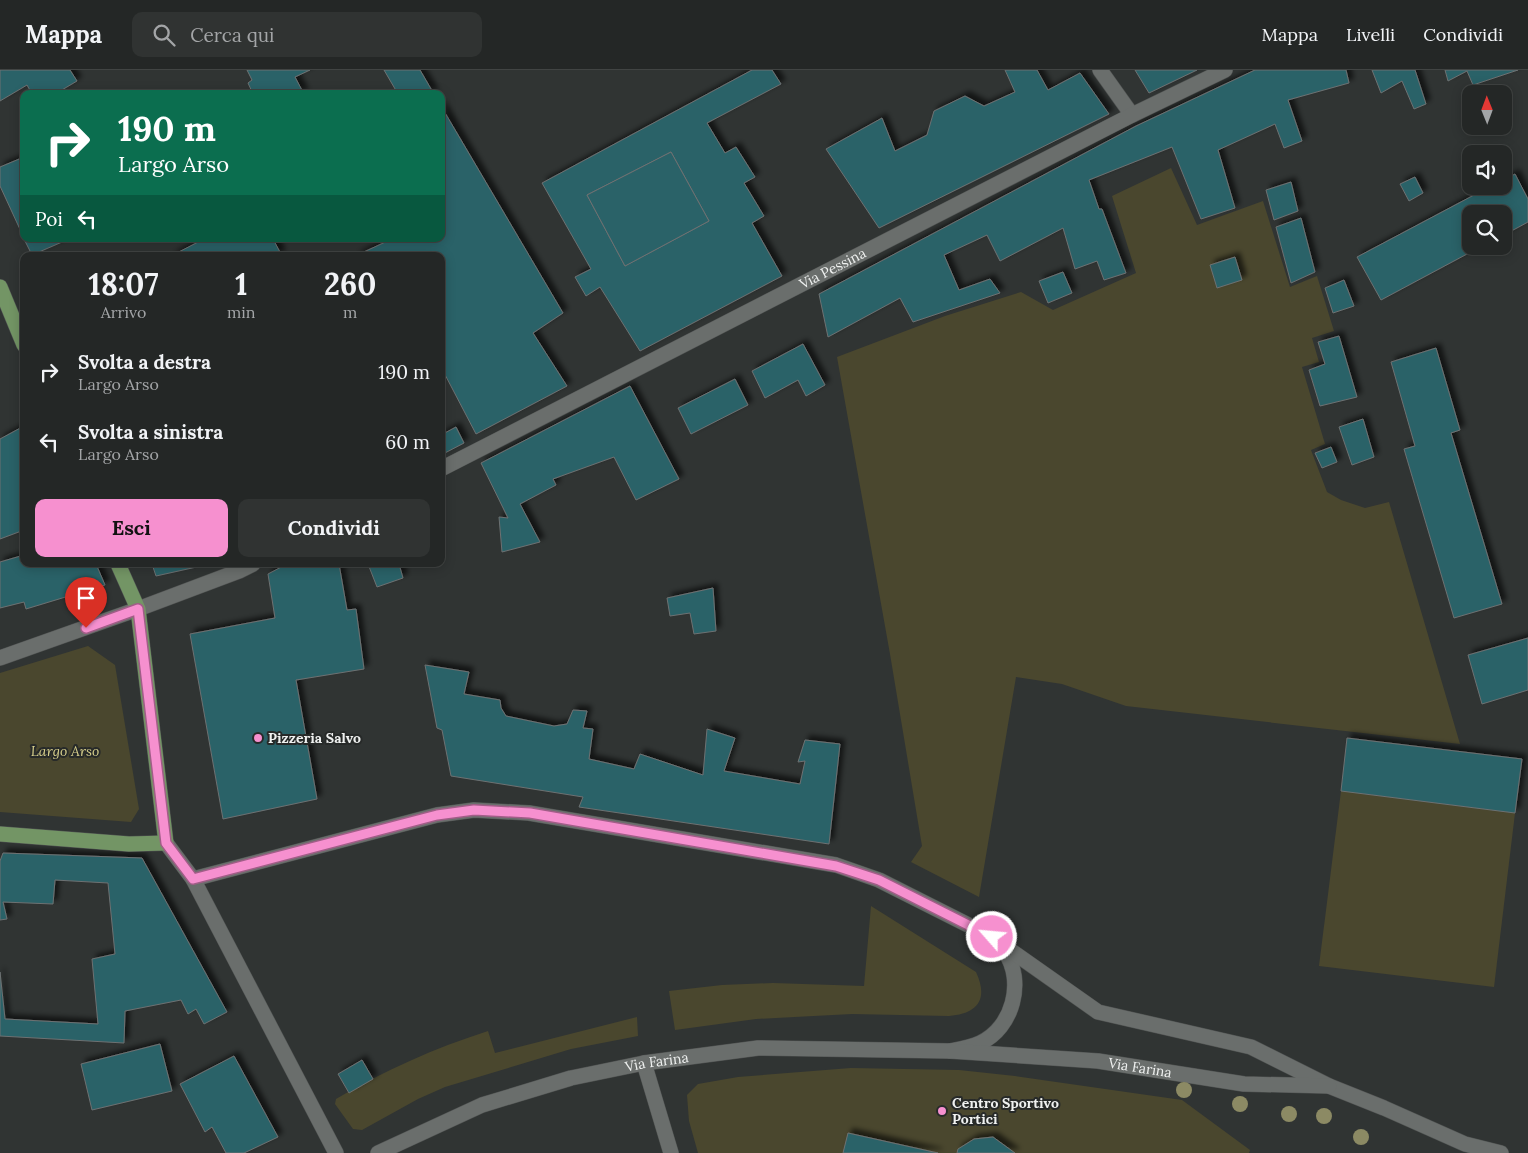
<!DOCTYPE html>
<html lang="it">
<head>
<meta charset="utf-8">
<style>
	body { margin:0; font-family:Lora,serif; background:#303332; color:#f1f3f6; height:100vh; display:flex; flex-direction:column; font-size:19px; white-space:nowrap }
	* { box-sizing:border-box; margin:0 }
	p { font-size:16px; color:#a3a5a7 }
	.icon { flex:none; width:28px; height:28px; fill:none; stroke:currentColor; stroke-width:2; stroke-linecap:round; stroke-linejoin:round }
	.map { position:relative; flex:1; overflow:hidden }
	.panel { position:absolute; left:20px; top:182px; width:425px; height:315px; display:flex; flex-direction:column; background:#242726; border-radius:10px; box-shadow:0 2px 12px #0003,0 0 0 1px #414443 }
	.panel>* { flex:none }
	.banner { position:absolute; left:20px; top:20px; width:425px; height:152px; border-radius:10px; box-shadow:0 2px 12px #0003,0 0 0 1px #414443; background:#0b6e4f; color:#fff; overflow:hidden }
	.needle { width:32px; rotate:359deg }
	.fabs { position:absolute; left:1462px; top:15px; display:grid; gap:10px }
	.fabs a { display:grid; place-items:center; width:50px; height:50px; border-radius:10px; background:#242726; box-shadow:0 2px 12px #0003,0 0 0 1px #414443; font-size:25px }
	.pin { position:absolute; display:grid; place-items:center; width:42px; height:42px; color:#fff; margin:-51px -21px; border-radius:50% 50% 50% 0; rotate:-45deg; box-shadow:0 0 5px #0007 }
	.pin .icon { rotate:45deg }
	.me { position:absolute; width:55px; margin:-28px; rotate:297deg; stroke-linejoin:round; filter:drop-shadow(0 0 4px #0008) }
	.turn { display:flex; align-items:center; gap:18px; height:105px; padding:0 15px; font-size:22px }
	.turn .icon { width:65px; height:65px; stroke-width:2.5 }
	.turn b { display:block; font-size:35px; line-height:42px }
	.then { display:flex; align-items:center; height:48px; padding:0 15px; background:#0003; gap:10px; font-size:19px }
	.eta { display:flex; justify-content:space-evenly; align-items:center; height:85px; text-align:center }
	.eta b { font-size:30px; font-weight:700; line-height:35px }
	.cta { display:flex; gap:10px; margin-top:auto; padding:10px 15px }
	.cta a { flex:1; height:58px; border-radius:10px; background:#f690cf; color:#111; font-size:20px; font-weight:700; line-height:58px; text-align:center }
	.cta a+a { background:#303332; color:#f1f3f6 }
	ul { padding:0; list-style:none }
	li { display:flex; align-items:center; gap:15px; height:70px; padding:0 15px }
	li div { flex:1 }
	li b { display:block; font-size:19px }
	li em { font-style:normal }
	header { display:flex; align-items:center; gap:30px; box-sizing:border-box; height:70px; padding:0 25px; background:#242726; border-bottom:1px solid #414443 }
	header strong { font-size:24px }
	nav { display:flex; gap:28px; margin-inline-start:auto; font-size:18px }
	.search { width:350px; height:45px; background:#303332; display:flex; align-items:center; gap:12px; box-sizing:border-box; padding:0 18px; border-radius:10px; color:#a3a5a7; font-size:19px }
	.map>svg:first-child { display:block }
	.green { fill:#4a472e }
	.building { fill:#2b6268; stroke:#6d7172; fill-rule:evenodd; filter:url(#shadow) }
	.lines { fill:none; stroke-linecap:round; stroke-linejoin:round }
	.minor-casing { stroke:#505352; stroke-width:16 }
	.major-casing { stroke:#505352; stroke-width:16 }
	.minor { stroke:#6a6e6c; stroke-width:15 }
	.major { stroke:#739565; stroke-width:15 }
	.tree { fill:#8c8a64 }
	.route-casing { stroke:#a05e87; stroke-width:12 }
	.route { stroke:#f690cf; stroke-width:9 }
	.poi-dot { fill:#f690cf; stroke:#272a29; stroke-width:2 }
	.labels { text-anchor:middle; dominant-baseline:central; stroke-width:4; stroke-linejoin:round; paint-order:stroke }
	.street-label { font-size:14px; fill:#eff1f0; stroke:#272a29 }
	.poi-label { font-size:14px; font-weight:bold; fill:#eff1f0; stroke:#272a29; text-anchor:start }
	.park-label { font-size:14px; font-style:italic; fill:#d8d08c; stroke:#272a29 }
</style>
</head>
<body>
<header>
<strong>Mappa</strong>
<div class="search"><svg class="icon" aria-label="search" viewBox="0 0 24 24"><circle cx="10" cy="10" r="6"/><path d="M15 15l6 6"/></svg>Cerca qui</div>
<nav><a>Mappa</a><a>Livelli</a><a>Condividi</a></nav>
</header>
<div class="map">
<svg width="1528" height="1083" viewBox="0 0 1528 1083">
	<defs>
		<filter id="shadow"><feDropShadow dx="4.5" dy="-4.5" stdDeviation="2.5" flood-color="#0009"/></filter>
	</defs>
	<rect width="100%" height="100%" fill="#303433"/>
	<g class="green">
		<path d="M1171,98L1197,155L1263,131L1290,217L1317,206L1334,261L1312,268L1319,292L1302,297L1325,374L1311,380L1327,422L1341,430L1365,438L1389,432L1460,674L1126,636L1062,614L1016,607L979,827L911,792L922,776L890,584L837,287L945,246L1021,222L1053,240L1136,203L1112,126Z"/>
		<path d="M88,576L115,595L139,739L131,752L0,742V603Z"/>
		<path d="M1341,721L1515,743L1494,917L1319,896Z"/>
		<path d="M871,836L976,902C989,930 977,944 949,946L852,944L756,949L675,960L669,921L722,915L773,913L864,916Z"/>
		<path d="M637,947L638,966L571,979L445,1017L418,1029L362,1060L353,1059L335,1034L336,1029C383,1001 435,978 488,961L495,983Z"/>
		<path d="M851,998L959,1000L1015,1006L1182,1030L1250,1080L1249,1083H698L689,1051L687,1025L698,1014L738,1007Z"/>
	</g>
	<g class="building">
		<path d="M0,0H70L77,11L55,24H32L27,15L0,31Z"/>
		<path d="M247,0H310L295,7L304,24H253L248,13L252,10Z"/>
		<path d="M384,0H420L434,24H398Z"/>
		<path d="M752,0H772L781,14L707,53L725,83L736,77L755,107L744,113L764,146L752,153L782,206L640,281L600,217L586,226L575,207L591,199L542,113ZM671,82L709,151L625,196L587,125Z"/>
		<path d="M1005,0H1037L1048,20L1080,3L1109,44L879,158L826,79L882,48L895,81L927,65L934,41L965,26L984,36L1015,22Z"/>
		<path d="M1135,0H1197L1149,23Z"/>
		<path d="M1255,0H1346L1349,13L1288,30L1302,71L1284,78L1275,54L1218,80L1235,138L1201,149L1172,77L1089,110L1099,139H1102L1126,203L1104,210L1097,191L1075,199L1063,158L1000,191L987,165L944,185L959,220L990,209L1000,223L913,252L900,228L828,267L819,224L1136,56Z"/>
		<path d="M1372,0H1415L1426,34L1414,39L1402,11L1381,23Z"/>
		<path d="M1445,0H1518L1473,15L1467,1L1448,11Z"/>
		<path d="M441,36L563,243L533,263L567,316L476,364L441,297V186H355L392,169H441Z"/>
		<path d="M671,82L709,151L625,196L587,125Z"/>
		<path d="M24,87V168L0,116V97Z"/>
		<path d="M1515,104L1528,129V152L1504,165V144H1471V176H1482L1381,230L1357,187L1491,116H1504V110Z"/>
		<path d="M1415,107L1423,123L1409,131L1400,114Z"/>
		<path d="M1291,112L1298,141L1274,150L1266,120Z"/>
		<path d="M1301,148L1315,202L1291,213L1276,157Z"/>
		<path d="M24,169H69L32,185Z"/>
		<path d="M204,169H273L281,184L277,186H171Z"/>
		<path d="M1235,187L1242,210L1217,218L1210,195Z"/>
		<path d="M1063,202L1072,223L1048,233L1039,211Z"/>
		<path d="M1344,210L1354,236L1333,243L1325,218Z"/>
		<path d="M1339,266L1357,327L1320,336L1309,300L1325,294L1318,272Z"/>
		<path d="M803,274L825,315L806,326L798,310L765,328L752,301Z"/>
		<path d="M1436,278L1460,360L1451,363L1502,534L1454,548L1404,379L1415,376L1391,292Z"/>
		<path d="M735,309L748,335L691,364L678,338Z"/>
		<path d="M630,316L679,409L636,430L614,387L553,409L556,415L520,434L540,472L502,482L499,447L508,448L481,393Z"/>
		<path d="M1363,349L1374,387L1352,395L1339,357Z"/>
		<path d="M24,356V460L0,469V369Z"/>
		<path d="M456,357L464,373L441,385V365Z"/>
		<path d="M1331,377L1337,392L1322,398L1315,383Z"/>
		<path d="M24,485V494H96L105,515L26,539L24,532L0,538V492Z"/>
		<path d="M152,494H210L156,506Z"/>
		<path d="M287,494H339L347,540L356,539L364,599L296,610L317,729L223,749L190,564L275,548L268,504Z"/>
		<path d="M368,494H399L403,508L377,517Z"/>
		<path d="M713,518L716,561L694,564L690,543L670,546L667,528Z"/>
		<path d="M1528,568V620L1482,634L1468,585Z"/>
		<path d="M425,595L469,602L464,624L500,630L501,638L506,646L554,656L567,654L573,640L587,641L583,658L593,659L589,689L634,699L640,684L703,705L707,659L735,668L724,701L800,714L805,691L798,692L805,670L840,674L829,774L579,737L583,727L451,706L442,660L437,658Z"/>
		<path d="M1347,668L1522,689L1515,743L1341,721Z"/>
		<path d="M3,783L142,788L227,942L204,954L196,939L188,944L181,930L125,941L124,973L0,966V902L5,949L98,954L92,889L115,884L108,813L55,810L53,834L3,832L7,849L0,850V791Z"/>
		<path d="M160,974L172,1021L92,1040L81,994Z"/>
		<path d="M234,986L278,1067L244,1083H226L212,1057L205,1062L180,1014Z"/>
		<path d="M362,990L373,1009L349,1023L338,1004Z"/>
		<path d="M848,1063L938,1083H843Z"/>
		<path d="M993,1067L1015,1083H957L958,1079L974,1069Z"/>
	</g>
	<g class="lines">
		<g class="minor-casing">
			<g id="minor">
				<path d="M1100,0L1132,45"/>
				<path id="s1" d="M441,399L1132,45L1225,0"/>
				<path d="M0,588L138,539L239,501L253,494"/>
				<path d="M166,773L193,809L336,1083"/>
				<path d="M193,809L437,745L474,740L529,743L836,795L879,810L992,867C996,872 1001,876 1005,882C1025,911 1013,958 980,973C971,977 960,979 950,981"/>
				<path d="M1003,875L1098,942L1251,977L1329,1016L1384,1038L1465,1074L1501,1083"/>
				<path d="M644,993L671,1083"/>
				<path id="s2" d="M378,1083L482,1035L571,1008L644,993L758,978L950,981L1098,991L1244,1014L1329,1016"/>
			</g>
		</g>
		<g class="major-casing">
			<g id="major">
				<path d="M0,217L24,275"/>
				<path d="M0,764L129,774L166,773L138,539L118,494"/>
			</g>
		</g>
		<use href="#minor" class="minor"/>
		<use href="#major" class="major"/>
	</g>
	<g class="tree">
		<circle cx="1184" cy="1020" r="8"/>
		<circle cx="1240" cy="1034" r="8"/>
		<circle cx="1289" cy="1044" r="8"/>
		<circle cx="1324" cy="1046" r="8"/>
		<circle cx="1361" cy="1067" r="8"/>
	</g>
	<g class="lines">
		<g class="route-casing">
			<path id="route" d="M86,558L138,539L166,773L193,809L437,745L474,740L530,743L836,796L879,810L992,867"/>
		</g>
		<use href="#route" class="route"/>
	</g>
	<g class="poi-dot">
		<circle cx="258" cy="668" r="5"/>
		<circle cx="942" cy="1041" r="5"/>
	</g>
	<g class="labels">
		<g class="street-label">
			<text stroke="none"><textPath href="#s1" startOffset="440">Via Pessina</textPath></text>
			<text stroke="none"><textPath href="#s2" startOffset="295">Via Farina</textPath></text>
			<text stroke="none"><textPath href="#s2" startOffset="780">Via Farina</textPath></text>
		</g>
		<g class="poi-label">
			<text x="268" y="668">Pizzeria Salvo</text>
			<text x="952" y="1033">Centro Sportivo<tspan x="952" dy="16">Portici</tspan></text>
		</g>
		<g class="park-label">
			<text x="65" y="681">Largo Arso</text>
		</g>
	</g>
</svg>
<div class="fabs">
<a><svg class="needle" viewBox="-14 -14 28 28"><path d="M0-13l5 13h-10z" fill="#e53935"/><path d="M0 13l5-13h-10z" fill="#a3a5a7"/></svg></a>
<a><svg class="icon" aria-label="sound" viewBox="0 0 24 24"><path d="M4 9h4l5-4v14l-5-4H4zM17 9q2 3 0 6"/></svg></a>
<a><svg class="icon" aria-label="search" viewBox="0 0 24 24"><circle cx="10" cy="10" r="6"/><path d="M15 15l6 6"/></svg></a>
</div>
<div class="pin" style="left:86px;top:558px;background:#d93025"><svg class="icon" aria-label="arrive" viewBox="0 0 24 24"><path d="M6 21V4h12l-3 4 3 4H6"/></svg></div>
<svg class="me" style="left:992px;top:867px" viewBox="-20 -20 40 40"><circle r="17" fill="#f690cf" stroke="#fff" stroke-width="3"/><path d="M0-11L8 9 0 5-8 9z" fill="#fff"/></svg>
<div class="banner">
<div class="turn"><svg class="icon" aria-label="right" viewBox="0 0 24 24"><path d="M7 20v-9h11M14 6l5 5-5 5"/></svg><div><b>190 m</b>Largo Arso</div></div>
<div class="then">Poi<svg class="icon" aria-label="left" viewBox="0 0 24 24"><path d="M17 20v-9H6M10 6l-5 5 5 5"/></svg></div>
</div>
<section class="panel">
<div class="eta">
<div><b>18:07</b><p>Arrivo</p></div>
<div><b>1</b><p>min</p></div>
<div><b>260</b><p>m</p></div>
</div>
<ul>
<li><svg class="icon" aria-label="right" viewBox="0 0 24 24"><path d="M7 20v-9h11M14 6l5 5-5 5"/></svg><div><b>Svolta a destra</b><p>Largo Arso</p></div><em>190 m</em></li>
<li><svg class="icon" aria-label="left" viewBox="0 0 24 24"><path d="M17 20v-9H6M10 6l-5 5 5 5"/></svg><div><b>Svolta a sinistra</b><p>Largo Arso</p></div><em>60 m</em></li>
</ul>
<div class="cta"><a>Esci</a><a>Condividi</a></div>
</section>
</div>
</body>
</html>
